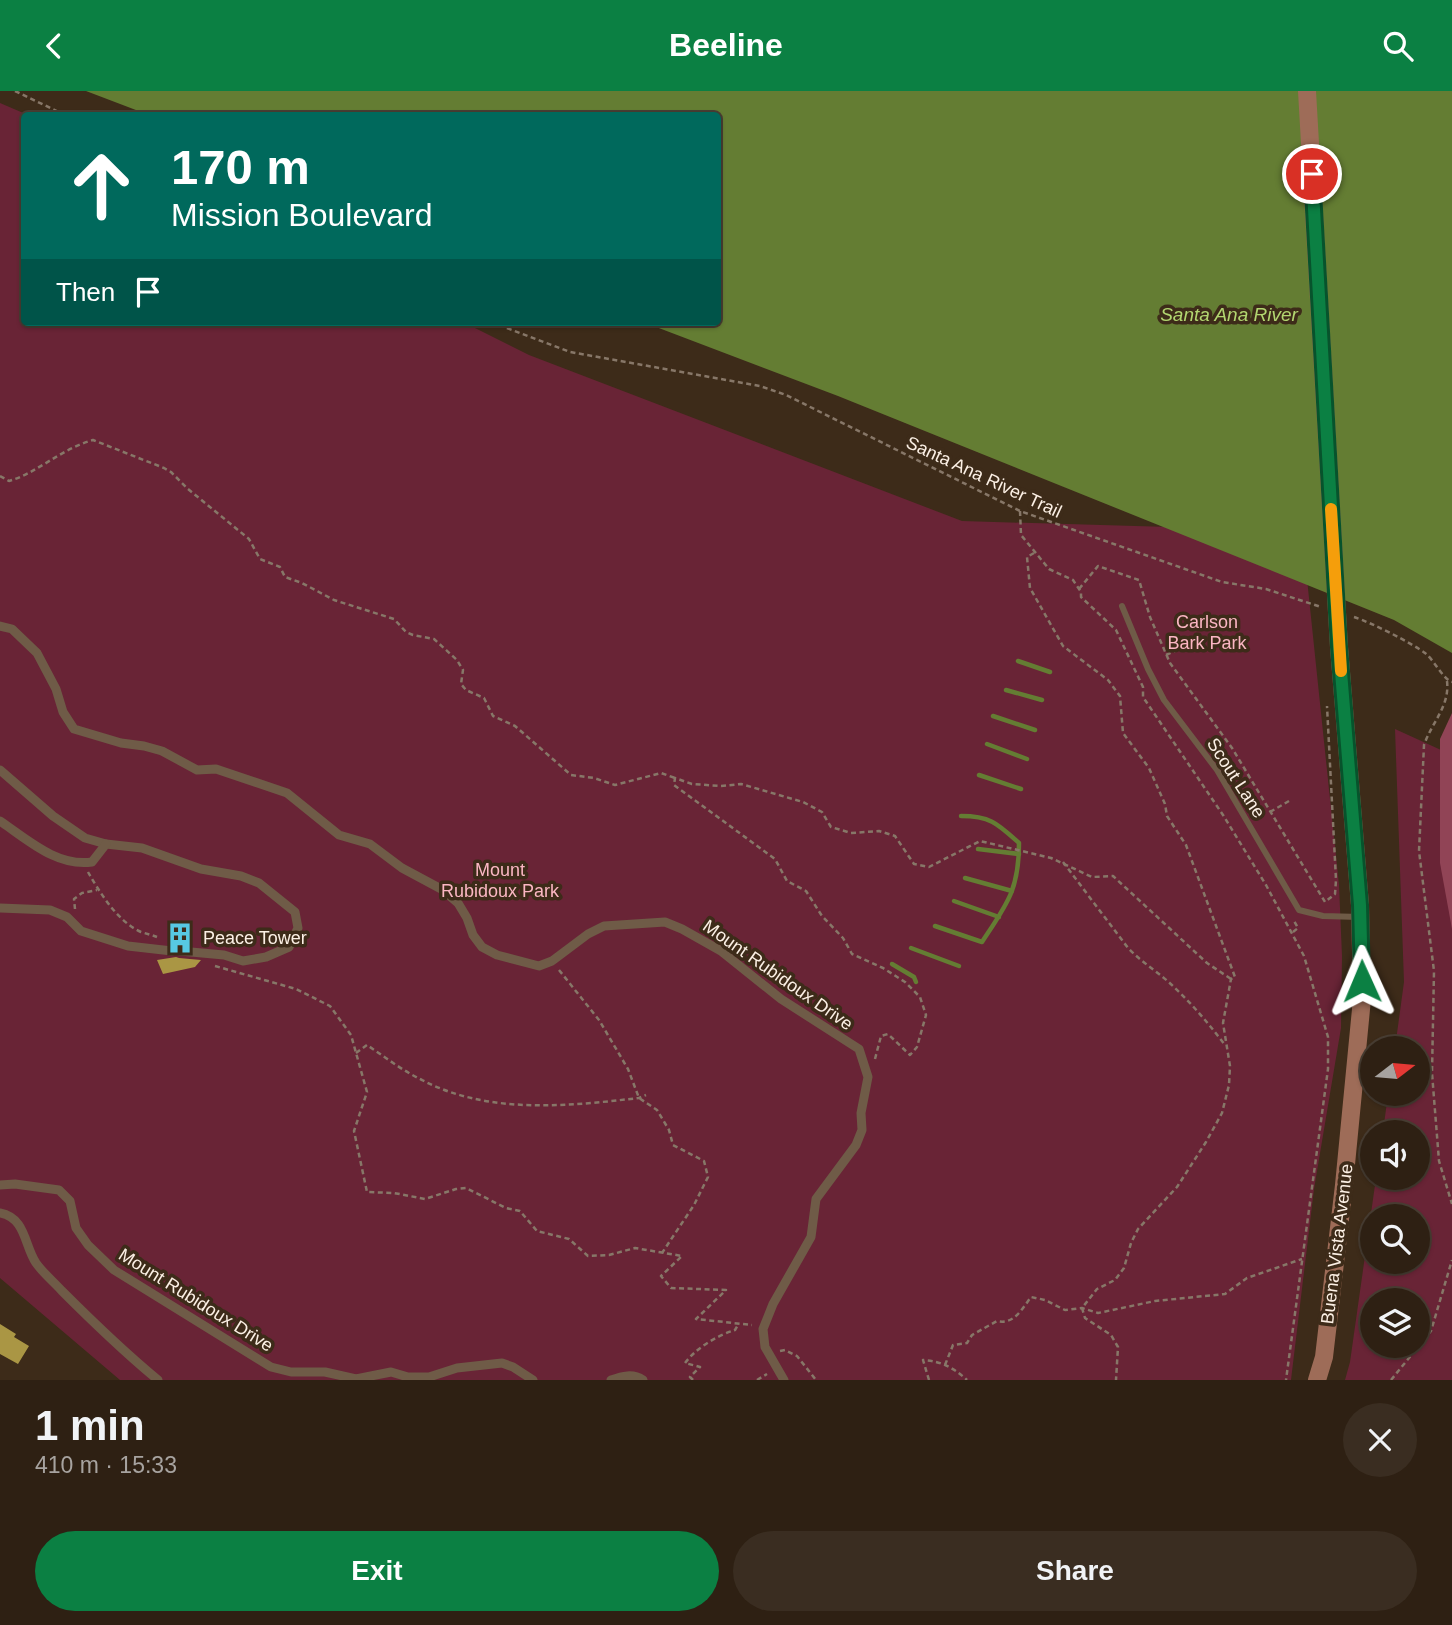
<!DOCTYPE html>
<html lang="en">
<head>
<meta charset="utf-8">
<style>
	body { margin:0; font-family:Arial,sans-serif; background:#3a2d21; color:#f1f3f6; height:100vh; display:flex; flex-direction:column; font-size:26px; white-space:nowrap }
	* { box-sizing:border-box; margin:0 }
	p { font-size:23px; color:#a7a3a0 }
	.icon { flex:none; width:38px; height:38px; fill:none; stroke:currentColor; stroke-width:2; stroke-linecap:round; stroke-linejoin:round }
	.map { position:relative; height:1289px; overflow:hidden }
	.panel { display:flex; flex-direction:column; background:#2e2013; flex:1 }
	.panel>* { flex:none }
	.banner { position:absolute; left:21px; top:21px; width:700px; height:214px; border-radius:7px; box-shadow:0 2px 5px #0004,0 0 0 2px #493e33; background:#00695c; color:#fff; overflow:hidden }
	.needle { width:46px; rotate:74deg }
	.buttons { position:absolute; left:1360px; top:945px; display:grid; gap:14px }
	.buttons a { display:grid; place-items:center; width:70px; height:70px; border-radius:50%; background:#2e2013; box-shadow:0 2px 5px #0004,0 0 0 2px #493e33; font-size:35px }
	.pin { position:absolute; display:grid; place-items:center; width:60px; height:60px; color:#fff; margin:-30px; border:4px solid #fff; border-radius:50%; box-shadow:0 2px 7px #0007 }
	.me { position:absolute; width:77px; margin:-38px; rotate:359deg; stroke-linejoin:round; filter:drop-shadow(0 0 5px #0008) }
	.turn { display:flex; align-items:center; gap:24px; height:147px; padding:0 35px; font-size:32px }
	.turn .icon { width:91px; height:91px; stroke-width:2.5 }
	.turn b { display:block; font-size:49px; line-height:60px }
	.then { display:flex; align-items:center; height:66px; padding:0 35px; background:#0003; gap:14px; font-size:26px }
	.round { display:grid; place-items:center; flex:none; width:74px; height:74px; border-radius:37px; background:#3a2d21 }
	.headline { display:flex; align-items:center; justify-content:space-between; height:119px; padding:0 35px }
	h1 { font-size:42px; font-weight:600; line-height:52px }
	.primary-button { display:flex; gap:14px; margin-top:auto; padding:14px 35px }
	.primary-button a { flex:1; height:80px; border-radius:42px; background:#0b8043; color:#fff; font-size:28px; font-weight:600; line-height:80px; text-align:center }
	.primary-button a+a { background:#3a2d21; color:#f1f3f6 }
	header { display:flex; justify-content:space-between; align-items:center; height:91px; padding:0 35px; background:#0b8043; color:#fff; font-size:32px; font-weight:600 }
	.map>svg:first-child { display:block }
	.green { fill:#692436; fill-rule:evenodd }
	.forest { fill:#914456 }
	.water { fill:#647d33 }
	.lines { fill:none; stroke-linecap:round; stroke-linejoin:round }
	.stream { stroke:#647d33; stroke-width:4.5 }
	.building { fill:#aa9644 }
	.path { stroke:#877768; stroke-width:2.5; stroke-dasharray:5 3.5; stroke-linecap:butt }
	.service { stroke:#6f5b47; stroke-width:6 }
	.pedestrian { stroke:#6f5b47; stroke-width:9 }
	.primary { stroke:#9e6c58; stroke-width:18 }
	.route-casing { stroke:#07532c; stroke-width:18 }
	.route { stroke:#0b8043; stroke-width:12 }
	.slow { stroke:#f59e0b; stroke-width:12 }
	.labels { text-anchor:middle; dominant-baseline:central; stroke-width:7; stroke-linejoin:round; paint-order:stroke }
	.street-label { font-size:18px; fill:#fcf0e5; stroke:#3d2b19 }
	.park-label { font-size:18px; fill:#fbb6c3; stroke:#3d2b19 }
	.poi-label { font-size:18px; fill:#fcf0e5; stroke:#3d2b19; text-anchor:start }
	.water-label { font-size:19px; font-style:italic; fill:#b2d670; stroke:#3d2b19 }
</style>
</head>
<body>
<header><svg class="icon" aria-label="back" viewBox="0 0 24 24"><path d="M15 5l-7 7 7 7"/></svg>Beeline<svg class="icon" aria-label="search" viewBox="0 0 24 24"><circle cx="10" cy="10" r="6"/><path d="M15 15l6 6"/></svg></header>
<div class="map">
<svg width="1452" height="1289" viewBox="0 0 1452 1289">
	<rect width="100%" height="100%" fill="#3d2b19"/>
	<g class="green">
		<path d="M0,12L28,24H24V231H463L529,264L962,430L1302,440L1339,794L1342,865L1341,937L1314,1098L1291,1289H120L0,1187Z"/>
		<path d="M1395,638L1452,664V1289H1345L1350,1271L1376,1087H1418V1041H1383L1388,1003H1418V957H1395L1404,891ZM1372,1125H1418V1171H1372ZM1372,1209H1418V1255H1372Z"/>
	</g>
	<path class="forest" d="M1452,622V838L1440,772V648Z"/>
	<path class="water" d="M86,0H1452V562L1394,529L838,305L643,231H718V24H149Z"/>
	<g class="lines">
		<g class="stream">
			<path d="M1018,570L1050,581"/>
			<path d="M1006,599L1042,609"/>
			<path d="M993,625L1035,639"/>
			<path d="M987,653L1027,668"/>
			<path d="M979,684L1021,698"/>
			<path d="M978,758L1019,763"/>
			<path d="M965,787L1012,800"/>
			<path d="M954,810L999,826"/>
			<path d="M935,835L982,851C1007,813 1019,799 1019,752C998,733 991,725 961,725"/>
			<path d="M911,857L959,875"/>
			<path d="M892,873L914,886L916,891"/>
		</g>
	</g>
	<g class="building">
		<path d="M176,866L179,867L201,869L195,876L163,883L157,869Z"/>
		<path d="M0,1233L16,1243L14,1246L29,1255L18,1273L0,1263Z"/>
	</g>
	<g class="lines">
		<g class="path">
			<path d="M15,0L65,24"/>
			<path d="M491,231L570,261L760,295L786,304L1020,420L1222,491L1266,498L1321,516"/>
			<path d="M0,385L9,390C37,382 61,358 93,349L164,377L171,381L188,398L249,448L260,468L280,476L285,486L302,492L334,509L394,528L406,541L413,544L434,548L457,569L463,579L461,593L466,599L484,607L493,625L515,635L571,684L594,687L615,694L661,682L675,687"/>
			<path d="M1020,420L1021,444L1049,478L1073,489L1081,501V506L1116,539L1143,596V606L1223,724L1266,794L1304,865L1328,946V978L1286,1289"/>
			<path d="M1034,462L1027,466L1030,497L1063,555L1108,589L1120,605L1123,642L1149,677L1165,713L1167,725L1186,754L1235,886L1231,888L1223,932L1230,975L1229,994L1222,1022L1206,1051L1177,1096L1138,1138L1131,1152L1124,1177L1115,1189L1097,1198L1082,1217L1085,1227L1111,1244L1118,1256L1116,1289"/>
			<path d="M1079,498L1098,475L1139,489L1150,526L1170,572L1232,657L1325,811L1335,803L1336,789L1327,615"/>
			<path d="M1354,526C1372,532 1410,551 1425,562C1435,570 1442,587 1452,591"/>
			<path d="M1166,564L1186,555"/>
			<path d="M1447,590C1450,615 1432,631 1424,654L1419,760L1434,880L1432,982L1439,1070L1452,1113"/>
			<path d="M1270,721L1289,710"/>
			<path d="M1063,771L1128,857C1142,872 1160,882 1174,896C1193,914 1209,933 1225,954"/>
			<path d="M88,781C100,802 118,831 141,841C147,843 152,844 157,846"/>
			<path d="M75,818L74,808L82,802L97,799"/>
			<path d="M1293,841L1298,837L1293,828"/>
			<path d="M215,875L296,898L330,915L351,944L367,1001L354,1040L367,1101L394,1102L425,1108L456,1098L466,1097L506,1117L520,1120L537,1140L569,1148L588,1165L609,1164L635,1157L682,1165L661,1185L671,1197L726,1199L696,1228L752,1234"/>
			<path d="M559,879L599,929L628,978L639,1007L657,1019L669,1039L673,1054L704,1070L708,1086L694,1114L662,1162"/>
			<path d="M356,962L367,954C385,966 403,980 422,989C489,1024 568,1015 639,1007L646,1004"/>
			<path d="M875,968L881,945L888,943L910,964L917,956L926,924L920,906L905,891L883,877L852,863L843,847L822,825L806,800L787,790L775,768L674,694L675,687L692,693L721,695L741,693L803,711L822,721L831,736L851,742L879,740L895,745L914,773L929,776L980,750L1051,767L1092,786L1113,785L1207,872L1231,888"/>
			<path d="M780,1260L785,1259L797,1265L816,1289"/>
			<path d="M945,1274L953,1254L967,1252L972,1244L997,1230C1014,1234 1022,1218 1031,1206L1045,1209L1065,1219L1082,1217L1098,1222L1155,1210L1225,1203L1247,1187L1302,1168"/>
			<path d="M693,1289L690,1286L700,1276L685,1272C696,1257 718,1244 735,1239L738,1234"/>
			<path d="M757,1289L767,1283"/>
			<path d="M929,1289L923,1269C941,1270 954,1277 967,1289"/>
			<path d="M1391,1289L1431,1240L1452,1169"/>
		</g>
		<path class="service" d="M1122,515L1148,578L1164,609L1217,679L1299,819L1323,825L1360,826"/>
		<g class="pedestrian">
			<path d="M0,535L12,538L37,562L56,598L63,621L74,638L121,652L144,655L162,660L197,679L216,678L287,702L339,744L370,753L402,777L443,799L458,812L467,827L473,844L482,856L497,864L539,875L552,870L588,843L604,835L665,831L682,838L721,860L781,908L859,958L868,986L861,1022L862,1039L856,1054L816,1108L811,1146L773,1213L763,1238L765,1256L784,1289"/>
			<path d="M0,679L53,725L85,747L106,753L142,757L201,778L241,785L259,792L295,821L298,837L289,856L266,866L243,870L224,864L180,860"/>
			<path d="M0,730C28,749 57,776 92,771L106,753"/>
			<path d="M0,817L50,819L67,826L81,840L128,855L172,860"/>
			<path d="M0,1094L15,1093L59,1099L70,1110L76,1137L88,1154L114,1179L271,1276L291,1281H325L356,1288L391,1281L408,1286H429L457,1277L502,1272L513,1276L533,1289"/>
			<path d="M0,1122C26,1127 24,1154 36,1172C43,1182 54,1191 62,1200C93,1231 124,1261 158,1289"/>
			<path d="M611,1289C622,1285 633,1282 643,1289"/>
		</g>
		<path class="primary" d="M1307,0L1339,556L1360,814L1362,908L1344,1094L1324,1266L1317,1289"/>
	</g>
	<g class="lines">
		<g class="route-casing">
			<path id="route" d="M1312,83L1339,556L1360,814L1362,890"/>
		</g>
		<use href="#route" class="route"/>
		<path class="slow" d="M1331,418L1341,580"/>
	</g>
	<defs>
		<g id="building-bare" transform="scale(2.415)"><path d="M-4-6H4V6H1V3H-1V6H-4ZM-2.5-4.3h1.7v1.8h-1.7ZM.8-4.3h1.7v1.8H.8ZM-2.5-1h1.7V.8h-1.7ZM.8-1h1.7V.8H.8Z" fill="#57c9e2" stroke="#3d2b19" stroke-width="2.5" paint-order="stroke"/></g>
	</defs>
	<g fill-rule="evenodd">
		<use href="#building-bare" x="180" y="847"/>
	</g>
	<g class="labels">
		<g class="street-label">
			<text transform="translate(984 386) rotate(25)">Santa Ana River Trail</text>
			<text transform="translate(1236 687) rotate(57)">Scout Lane</text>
			<text transform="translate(778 884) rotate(35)">Mount Rubidoux Drive</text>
			<text transform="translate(1337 1153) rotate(-83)">Buena Vista Avenue</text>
			<text transform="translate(196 1209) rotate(32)">Mount Rubidoux Drive</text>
		</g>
		<g class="park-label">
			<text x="1207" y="531">Carlson<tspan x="1207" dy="21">Bark Park</tspan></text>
			<text x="500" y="779">Mount<tspan x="500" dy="21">Rubidoux Park</tspan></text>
		</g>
		<g class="poi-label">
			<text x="203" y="847">Peace Tower</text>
		</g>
		<g class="water-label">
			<text x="1229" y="223">Santa Ana River</text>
		</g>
	</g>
</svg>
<div class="buttons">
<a><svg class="needle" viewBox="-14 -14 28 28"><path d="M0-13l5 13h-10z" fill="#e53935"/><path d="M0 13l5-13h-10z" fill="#a7a3a0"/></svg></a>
<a><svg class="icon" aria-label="sound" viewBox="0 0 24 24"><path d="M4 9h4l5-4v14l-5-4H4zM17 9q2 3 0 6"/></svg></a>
<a><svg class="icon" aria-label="search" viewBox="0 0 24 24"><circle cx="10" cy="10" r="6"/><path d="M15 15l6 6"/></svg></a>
<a><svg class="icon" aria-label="layers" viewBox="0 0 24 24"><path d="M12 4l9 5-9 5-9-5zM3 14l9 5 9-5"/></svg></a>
</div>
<div class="pin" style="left:1312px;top:83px;background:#d93025"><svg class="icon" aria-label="arrive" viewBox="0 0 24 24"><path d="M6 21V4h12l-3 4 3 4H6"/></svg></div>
<svg class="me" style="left:1362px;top:890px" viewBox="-20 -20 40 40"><path d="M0-17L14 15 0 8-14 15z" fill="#0b8043" stroke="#fff" stroke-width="4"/></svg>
<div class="banner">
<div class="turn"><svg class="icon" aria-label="ahead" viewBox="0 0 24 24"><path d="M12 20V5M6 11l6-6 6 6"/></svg><div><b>170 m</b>Mission Boulevard</div></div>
<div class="then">Then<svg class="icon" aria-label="arrive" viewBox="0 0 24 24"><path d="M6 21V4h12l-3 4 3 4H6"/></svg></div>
</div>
</div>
<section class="panel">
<div class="headline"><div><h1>1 min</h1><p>410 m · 15:33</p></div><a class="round"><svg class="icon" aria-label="close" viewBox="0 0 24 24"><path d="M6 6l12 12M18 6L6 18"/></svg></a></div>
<div class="primary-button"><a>Exit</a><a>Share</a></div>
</section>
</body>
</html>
